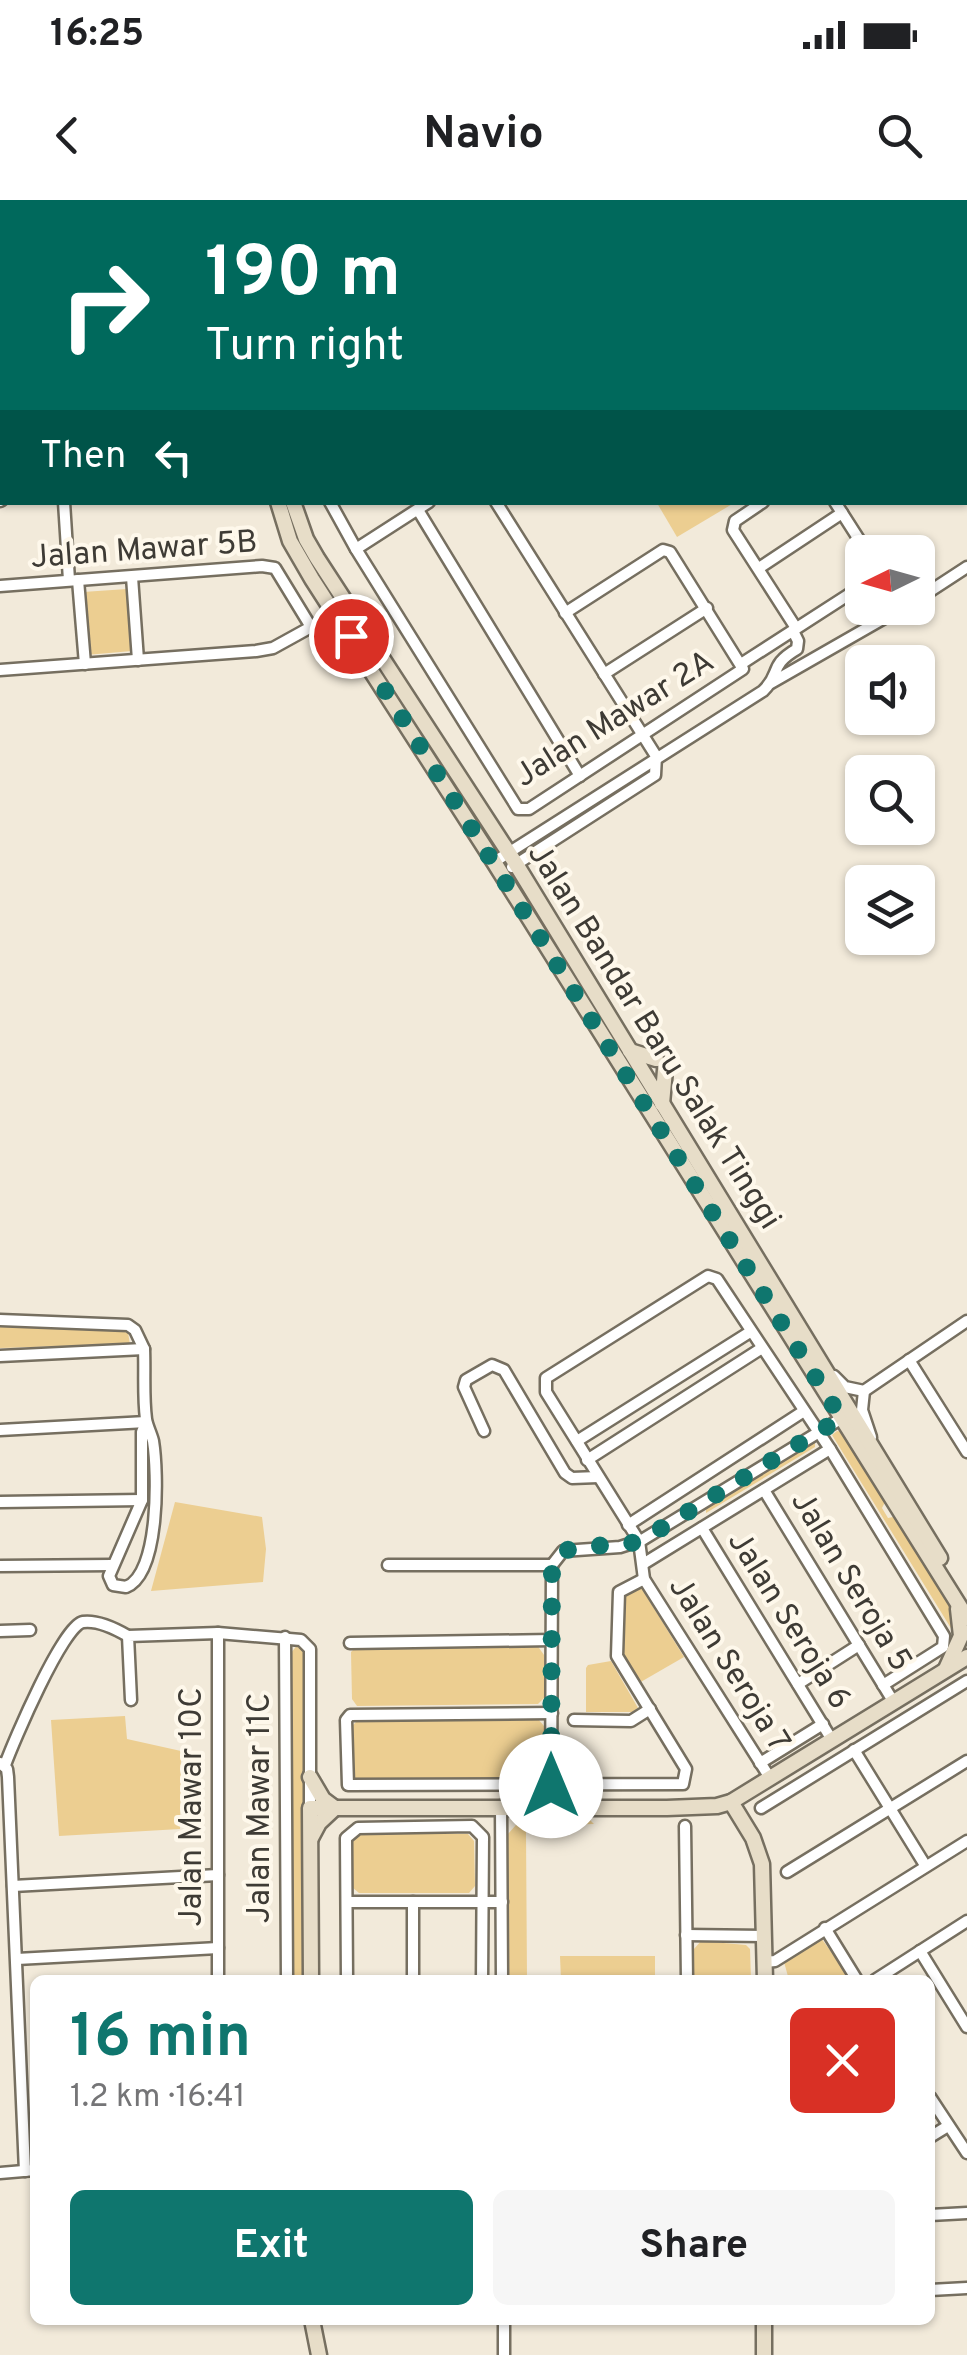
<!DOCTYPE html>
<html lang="en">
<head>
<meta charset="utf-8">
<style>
	body { margin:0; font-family:Overpass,sans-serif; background:#f6f6f6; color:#202124; height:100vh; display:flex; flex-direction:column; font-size:38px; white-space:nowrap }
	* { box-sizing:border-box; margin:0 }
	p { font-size:32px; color:#757577 }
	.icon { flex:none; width:55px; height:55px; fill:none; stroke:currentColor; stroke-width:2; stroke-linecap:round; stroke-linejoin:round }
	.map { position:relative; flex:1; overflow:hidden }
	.side { position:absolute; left:30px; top:1775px; width:905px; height:350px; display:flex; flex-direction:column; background:#fff; border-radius:15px; box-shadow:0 2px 8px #0004 }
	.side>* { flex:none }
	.guide { position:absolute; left:0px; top:0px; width:968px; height:305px; box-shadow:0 2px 8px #0004; background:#00695c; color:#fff; overflow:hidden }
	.needle { width:65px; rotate:265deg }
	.tools { position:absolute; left:845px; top:335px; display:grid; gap:20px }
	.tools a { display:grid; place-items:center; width:90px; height:90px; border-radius:15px; background:#fff; box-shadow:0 2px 8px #0004; font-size:50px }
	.pin { position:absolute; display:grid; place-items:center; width:85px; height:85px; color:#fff; margin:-42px; border:5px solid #fff; border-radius:50%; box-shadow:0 2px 10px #0007 }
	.me { position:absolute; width:110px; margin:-55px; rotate:0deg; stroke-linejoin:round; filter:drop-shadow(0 0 8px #0008) }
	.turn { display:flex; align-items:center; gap:35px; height:210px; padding:0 40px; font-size:45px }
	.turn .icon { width:130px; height:130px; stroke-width:2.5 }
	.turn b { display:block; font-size:70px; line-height:85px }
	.then { display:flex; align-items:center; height:95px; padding:0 40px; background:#0003; gap:20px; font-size:38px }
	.round { display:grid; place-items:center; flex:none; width:105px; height:105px; border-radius:15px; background:#f6f6f6 }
	.head { display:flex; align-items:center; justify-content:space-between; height:170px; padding:0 40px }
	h1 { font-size:60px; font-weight:700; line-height:75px; color:#0f766e }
	.primary-button { display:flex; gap:20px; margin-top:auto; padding:20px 40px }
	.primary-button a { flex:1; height:115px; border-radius:15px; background:#0f766e; color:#fff; font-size:40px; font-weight:700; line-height:115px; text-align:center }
	.primary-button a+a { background:#f6f6f6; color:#202124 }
	.status { display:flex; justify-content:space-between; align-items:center; height:70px; padding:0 50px; background:#fff; direction:ltr }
	.status svg { height:28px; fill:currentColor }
	header { display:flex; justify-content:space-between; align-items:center; height:130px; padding:0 40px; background:#fff; font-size:45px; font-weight:700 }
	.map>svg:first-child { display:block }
	.green { fill:#ecce91 }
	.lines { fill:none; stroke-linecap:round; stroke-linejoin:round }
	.river { stroke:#c99d37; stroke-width:15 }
	.street-casing { stroke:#766f60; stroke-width:15 }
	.secondary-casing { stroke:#766f60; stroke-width:19 }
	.primary-casing { stroke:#887242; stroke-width:20 }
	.street { stroke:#fff; stroke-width:10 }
	.secondary { stroke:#e7ddc8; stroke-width:14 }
	.primary { stroke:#d0bc92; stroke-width:15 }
	.route { stroke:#0f766e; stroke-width:18; stroke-dasharray:0 32.4 }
	.labels { text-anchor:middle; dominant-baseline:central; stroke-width:8; stroke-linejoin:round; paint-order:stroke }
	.street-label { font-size:32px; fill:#3e3b35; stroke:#fef8eb }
</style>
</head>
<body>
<div class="status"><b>16:25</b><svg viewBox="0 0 49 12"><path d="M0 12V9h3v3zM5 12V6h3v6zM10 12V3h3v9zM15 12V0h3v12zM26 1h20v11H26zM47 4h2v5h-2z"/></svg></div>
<header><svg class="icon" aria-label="back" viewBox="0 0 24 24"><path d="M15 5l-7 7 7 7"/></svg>Navio<svg class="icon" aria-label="search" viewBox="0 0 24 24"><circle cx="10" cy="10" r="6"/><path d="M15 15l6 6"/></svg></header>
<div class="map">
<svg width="967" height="2155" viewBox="0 0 967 2155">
	<rect width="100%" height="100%" fill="#f2eada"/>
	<g class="green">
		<path d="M511,0H688L511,2Z"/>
		<path d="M657,303H734L677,337Z"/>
		<path d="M127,389L132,451L86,455L83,392Z"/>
		<path d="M0,1126L122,1130L128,1133L130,1144L0,1148Z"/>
		<path d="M837,1231L845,1232L887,1298L882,1308L888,1318L898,1316L929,1364V1371L955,1416L957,1438L832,1235Z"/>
		<path d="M811,1242H815V1247L706,1313V1306Z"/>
		<path d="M175,1302L262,1317L266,1349L263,1382L151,1391Z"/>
		<path d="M639,1384L684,1457L639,1483L622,1453L626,1392Z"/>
		<path d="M298,1444L306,1447V1780H292L291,1453Z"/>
		<path d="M358,1445H537L544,1455L545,1497L538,1504L357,1506L352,1499L351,1452Z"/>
		<path d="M611,1461L638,1508L632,1512H586V1468L588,1465Z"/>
		<path d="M125,1516L127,1539L181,1551L180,1629L59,1636L51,1520Z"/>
		<path d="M538,1519L544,1526L545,1576L540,1581L356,1579L352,1574V1526L358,1520Z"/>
		<path d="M523,1617L588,1618L594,1624L557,1625L556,1632H526L527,1780H508L507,1635Z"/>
		<path d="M360,1633L468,1634L474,1641L475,1686L469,1693H359L352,1687L353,1639Z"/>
		<path d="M821,1738L852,1780H789L784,1762Z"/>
		<path d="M701,1741L746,1745L750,1749L751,1780H694V1749Z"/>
		<path d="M560,1756H655V1780H561Z"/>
	</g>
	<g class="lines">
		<g class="river">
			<path d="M703,2L708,0"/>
			<path d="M0,105H2"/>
		</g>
		<g class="street-casing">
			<g id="street">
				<path d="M965,68L967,66"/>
				<path d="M0,215H2"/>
				<path d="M0,301L2,300"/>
				<path d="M64,302L69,380"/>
				<path d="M330,302L356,349L518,609H529L743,469L670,352L663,350L565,413"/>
				<path d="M496,302L656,556"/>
				<path d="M763,302L735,321L733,330L796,428"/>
				<path d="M835,302L867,352"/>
				<path d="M418,310L580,576"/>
				<path d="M356,349L429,302"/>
				<path d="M759,368L842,313"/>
				<path d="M132,377L138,460"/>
				<path d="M78,380L85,464"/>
				<path d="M0,386L262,366L275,368L311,427L273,448L256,451L0,470"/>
				<path d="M918,399L967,367"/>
				<path d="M311,427L326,430L338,420"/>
				<path d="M741,464L862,386"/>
				<path d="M604,474L707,408"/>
				<path d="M771,483L902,408"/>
				<path d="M494,662L763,491C782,473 768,466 797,449L798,441L793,431"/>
				<path d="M512,667L655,575L656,556"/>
				<path d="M0,1120L128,1125L135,1130L144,1149C145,1172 143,1196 146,1219C147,1226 151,1233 153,1241C158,1272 160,1374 126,1387L113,1385L109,1376L142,1300V1232L146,1222"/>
				<path d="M0,1156L144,1149"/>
				<path d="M909,1160L967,1252"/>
				<path d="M834,1176L845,1187L864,1191L967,1121"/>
				<path d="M864,1191L862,1210L871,1237"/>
				<path d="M0,1230L146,1222"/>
				<path d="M484,1231L464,1187L466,1180L492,1165L504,1170L565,1273L572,1278L598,1277"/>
				<path d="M577,1241L750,1132"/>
				<path d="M587,1260L762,1148"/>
				<path d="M764,1290L893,1501"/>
				<path d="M0,1302L142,1300"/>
				<path d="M628,1325L804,1211"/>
				<path d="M702,1328L832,1540"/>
				<path d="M643,1364L830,1249"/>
				<path d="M388,1365H552"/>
				<path d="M552,1365L563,1351L620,1347L642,1340L847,1215"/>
				<path d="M0,1366L112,1365"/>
				<path d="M0,1431L30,1430"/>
				<path d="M218,1433V1780"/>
				<path d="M285,1437L287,1780"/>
				<path d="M350,1443L552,1440"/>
				<path d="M798,1484L859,1445"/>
				<path d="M131,1500L128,1436L218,1433L301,1440L310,1449V1608"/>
				<path d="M552,1513L350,1515L346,1520L348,1585L683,1584L686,1569L617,1456L619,1392L644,1379"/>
				<path d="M574,1520L631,1521L650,1509"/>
				<path d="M854,1550L925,1665"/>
				<path d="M0,1563L7,1569L8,1577L25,1971"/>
				<path d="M760,1563L823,1524"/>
				<path d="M5,1565C13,1543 63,1425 83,1422C98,1420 116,1429 128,1436"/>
				<path d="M770,1578L644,1379L639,1341L546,1192V1178L708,1076L717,1079L830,1249L944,1436L943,1447L883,1485"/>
				<path d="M501,1606L502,1780"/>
				<path d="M551,1608L552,1365"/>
				<path d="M761,1608L967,1481"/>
				<path d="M685,1626L687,1780"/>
				<path d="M787,1672L967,1561"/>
				<path d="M13,1686L218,1675"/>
				<path d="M347,1702H502"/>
				<path d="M825,1728L857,1780"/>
				<path d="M686,1735L765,1736"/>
				<path d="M920,1751L967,1827"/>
				<path d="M17,1759L218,1748"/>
				<path d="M765,1762L775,1761L967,1641"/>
				<path d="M347,1780L346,1638L358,1628L472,1626L483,1637L482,1780"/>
				<path d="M413,1780V1702"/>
				<path d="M875,1780L967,1721"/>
				<path d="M930,1897L967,1953"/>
				<path d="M930,1937L948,1926"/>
				<path d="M0,1973L35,1970"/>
				<path d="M930,2015L967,2013"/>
				<path d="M930,2090L967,2088"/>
				<path d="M504,2120V2155"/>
			</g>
		</g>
		<g class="secondary-casing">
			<g id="secondary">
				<path d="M278,302L290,341L312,379L494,662L967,1418"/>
				<path d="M293,302L306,339L317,358L516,664L940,1358"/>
				<path d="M630,851L656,859"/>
				<path d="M662,904L665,870"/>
				<path d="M946,1469L961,1436L958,1409"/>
				<path d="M310,1577L323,1599L335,1608L319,1623L311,1638"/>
				<path d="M731,1602L753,1638L762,1664L765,1780"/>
				<path d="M311,1780L310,1608H667L717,1606L731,1602L967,1457"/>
				<path d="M312,2120L319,2155"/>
				<path d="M764,2120V2155"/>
			</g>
		</g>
		<g class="primary-casing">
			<g id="primary">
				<path d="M774,2L777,0"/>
				<path d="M0,148L2,147"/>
			</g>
		</g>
		<use href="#street" class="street"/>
		<use href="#secondary" class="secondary"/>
		<use href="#primary" class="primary"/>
	</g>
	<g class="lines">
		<path class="route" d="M351,436L841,1218L642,1340C615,1350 580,1340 557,1355L552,1365L551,1586"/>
	</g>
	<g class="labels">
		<g class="street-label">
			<text transform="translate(144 351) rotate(-4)">Jalan Mawar 5B</text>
			<text transform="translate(615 520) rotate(-32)">Jalan Mawar 2A</text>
			<text transform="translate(653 837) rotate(58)">Jalan Bandar Baru Salak Tinggi</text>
			<text transform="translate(850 1382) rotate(59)">Jalan Seroja 5</text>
			<text transform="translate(788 1421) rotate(58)">Jalan Seroja 6</text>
			<text transform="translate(728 1465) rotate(58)">Jalan Seroja 7</text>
			<text transform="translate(193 1607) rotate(-90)">Jalan Mawar 10C</text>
			<text transform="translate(261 1608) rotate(-90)">Jalan Mawar 11C</text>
		</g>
	</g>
</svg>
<div class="tools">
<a><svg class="needle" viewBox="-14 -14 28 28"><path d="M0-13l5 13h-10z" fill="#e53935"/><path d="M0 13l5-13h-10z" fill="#757577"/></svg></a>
<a><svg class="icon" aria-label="sound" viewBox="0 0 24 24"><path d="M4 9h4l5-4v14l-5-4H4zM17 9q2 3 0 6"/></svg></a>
<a><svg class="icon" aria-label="search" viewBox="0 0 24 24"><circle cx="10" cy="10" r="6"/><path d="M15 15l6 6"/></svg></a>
<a><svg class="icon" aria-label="layers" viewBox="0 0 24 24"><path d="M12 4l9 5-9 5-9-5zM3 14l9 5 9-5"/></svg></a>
</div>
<div class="pin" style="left:351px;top:436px;background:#d93025"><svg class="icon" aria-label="arrive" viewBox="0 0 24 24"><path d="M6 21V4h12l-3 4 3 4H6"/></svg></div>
<svg class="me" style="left:551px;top:1586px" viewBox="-20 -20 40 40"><circle r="19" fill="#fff"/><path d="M0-13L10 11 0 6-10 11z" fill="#0f766e"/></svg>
<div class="guide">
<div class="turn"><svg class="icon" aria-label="right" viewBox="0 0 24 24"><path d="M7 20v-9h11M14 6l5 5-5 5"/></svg><div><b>190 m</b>Turn right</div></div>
<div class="then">Then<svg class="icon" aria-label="left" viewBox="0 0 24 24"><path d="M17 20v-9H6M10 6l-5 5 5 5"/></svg></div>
</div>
<section class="side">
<div class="head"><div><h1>16 min</h1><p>1.2 km · 16:41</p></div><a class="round" style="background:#d93025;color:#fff"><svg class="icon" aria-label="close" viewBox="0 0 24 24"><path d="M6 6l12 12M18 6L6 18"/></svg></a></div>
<div class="primary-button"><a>Exit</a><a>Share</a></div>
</section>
</div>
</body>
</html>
